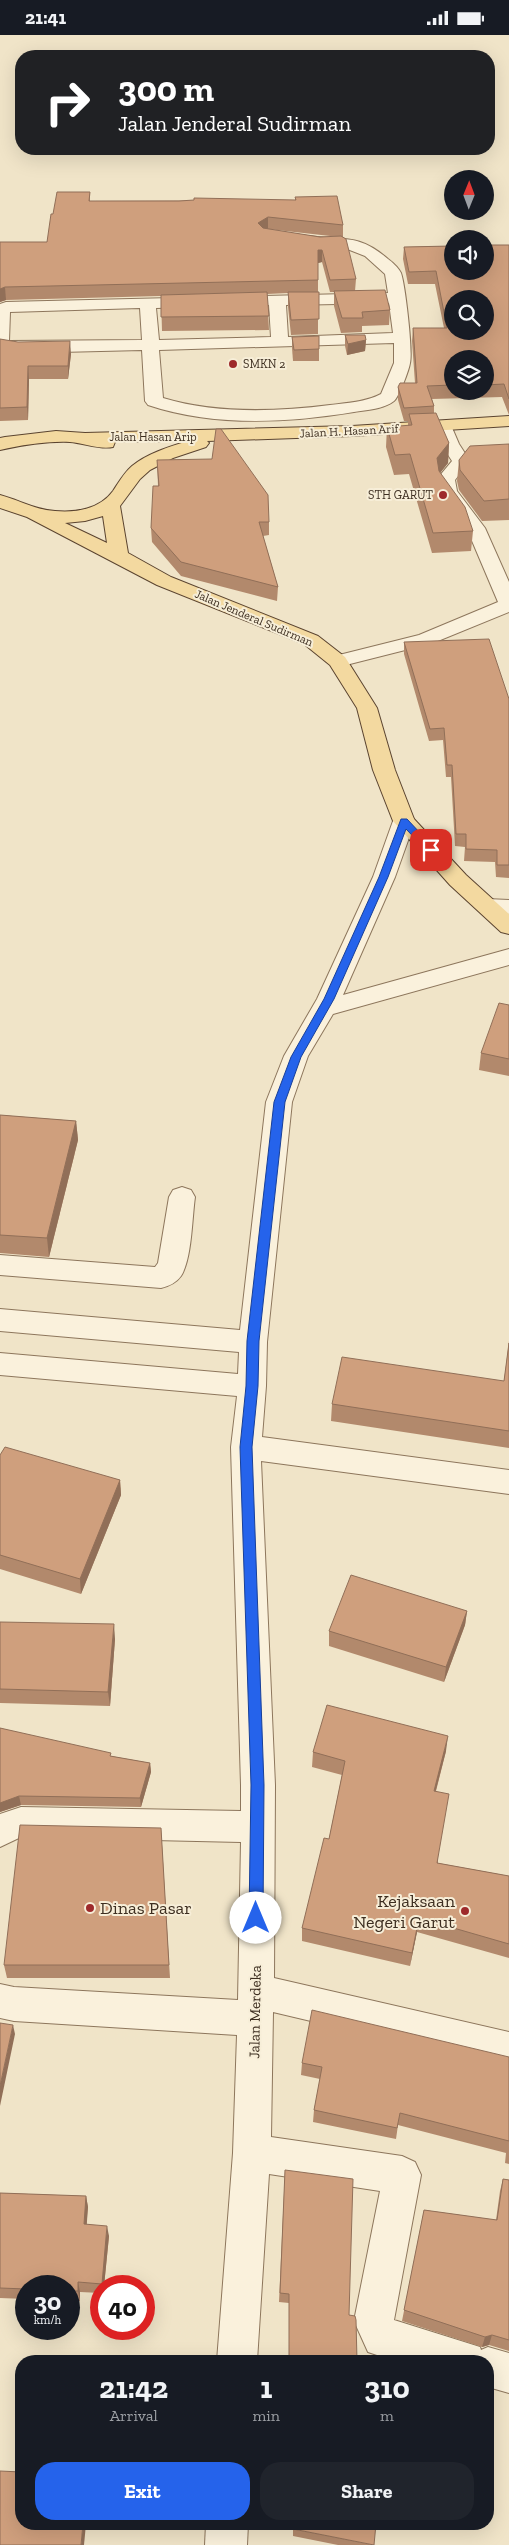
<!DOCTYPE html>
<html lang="en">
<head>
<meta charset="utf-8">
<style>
	body { margin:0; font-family:"Zilla Slab",serif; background:#20242c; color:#f1f3f6; height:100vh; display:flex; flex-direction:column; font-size:19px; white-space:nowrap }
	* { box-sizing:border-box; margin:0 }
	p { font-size:16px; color:#9ea1a6 }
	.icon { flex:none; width:28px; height:28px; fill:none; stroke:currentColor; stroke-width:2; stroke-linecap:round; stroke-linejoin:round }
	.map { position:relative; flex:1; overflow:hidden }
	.details { position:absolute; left:15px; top:2320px; width:479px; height:175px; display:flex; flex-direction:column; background:#171b24; border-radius:20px; box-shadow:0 5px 20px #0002 }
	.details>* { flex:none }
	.guide { position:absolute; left:15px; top:15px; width:480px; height:105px; border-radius:20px; box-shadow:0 5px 20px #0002; background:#202124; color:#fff; overflow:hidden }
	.needle { width:32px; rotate:1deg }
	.tools { position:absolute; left:444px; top:135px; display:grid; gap:10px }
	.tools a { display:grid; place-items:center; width:50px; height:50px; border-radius:50%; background:#171b24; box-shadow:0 5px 20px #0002; font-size:25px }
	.speed { position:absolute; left:15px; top:2240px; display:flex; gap:10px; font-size:25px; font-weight:700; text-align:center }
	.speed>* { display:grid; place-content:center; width:65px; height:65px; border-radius:50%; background:#171b24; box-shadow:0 5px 20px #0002; line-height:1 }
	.speed small { font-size:12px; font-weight:400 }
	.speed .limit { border:8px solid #d22; background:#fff; color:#111 }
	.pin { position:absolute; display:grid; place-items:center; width:42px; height:42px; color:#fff; margin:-21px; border-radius:10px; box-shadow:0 2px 8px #0006 }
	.me { position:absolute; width:55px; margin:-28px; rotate:0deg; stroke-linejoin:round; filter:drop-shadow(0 0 4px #0008) }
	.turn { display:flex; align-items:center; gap:18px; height:105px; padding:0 20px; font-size:22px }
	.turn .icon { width:65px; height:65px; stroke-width:2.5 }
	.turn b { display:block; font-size:35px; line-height:42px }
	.eta { display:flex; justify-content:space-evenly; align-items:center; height:85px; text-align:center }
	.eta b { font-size:30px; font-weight:800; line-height:35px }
	.cta { display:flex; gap:10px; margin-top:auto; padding:10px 20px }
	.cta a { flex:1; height:58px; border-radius:20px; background:#2563eb; color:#fff; font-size:20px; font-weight:800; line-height:58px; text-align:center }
	.cta a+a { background:#20242c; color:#f1f3f6 }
	.status { display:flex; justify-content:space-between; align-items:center; height:35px; padding:0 25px; background:#171b24; direction:ltr }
	.status svg { height:14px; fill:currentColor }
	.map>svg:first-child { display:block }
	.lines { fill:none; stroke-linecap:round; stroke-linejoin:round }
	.minor-casing { stroke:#8d765c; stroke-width:2 }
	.major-casing { stroke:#5b4430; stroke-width:2 }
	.minor { fill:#faf1dc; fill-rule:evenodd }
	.major { fill:#f3d9a0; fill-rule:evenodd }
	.wall { fill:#b2896c; fill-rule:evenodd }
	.shaded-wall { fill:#916f58 }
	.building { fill:#cf9f7d; stroke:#916f58; fill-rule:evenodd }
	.route { fill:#2563eb; stroke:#184099 }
	.poi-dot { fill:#9e2a2b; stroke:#f7eed8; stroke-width:2 }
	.labels { text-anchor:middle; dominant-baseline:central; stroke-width:4; stroke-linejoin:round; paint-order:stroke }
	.far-poi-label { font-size:12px; fill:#3d2e20; stroke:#f7eed8; text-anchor:start }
	.far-street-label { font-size:12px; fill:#3d2e20; stroke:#f7eed8 }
	.street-label { font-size:15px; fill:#3d2e20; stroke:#f7eed8 }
	.near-poi-label { font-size:18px; fill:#3d2e20; stroke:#f7eed8; text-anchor:end }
</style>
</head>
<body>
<div class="status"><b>21:41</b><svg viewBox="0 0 49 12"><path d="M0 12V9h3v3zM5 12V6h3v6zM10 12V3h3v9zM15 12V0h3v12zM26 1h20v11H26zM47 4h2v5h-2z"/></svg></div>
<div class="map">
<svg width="509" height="2510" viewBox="0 0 509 2510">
	<rect width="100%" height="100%" fill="#f0e4c8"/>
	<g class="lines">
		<g class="minor-casing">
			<g id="minor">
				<path d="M310,201C343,206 358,198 388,224C392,227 398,232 401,238C405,249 413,316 410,328C409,335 399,362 394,366C384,374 367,375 354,377C288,388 213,392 148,370L145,366L142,315L19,318L0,315V269L6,267L388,258L385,239L365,221L342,212L304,209L302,206ZM389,268L393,298L288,302L286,270ZM269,270L271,302L159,305L156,273ZM140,273L142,305L9,306L10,277ZM394,308V328L381,359C366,367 347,368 330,370C275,377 216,379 163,363L159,315Z"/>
				<path d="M444,387L450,388L459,409L470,426L455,445L457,456L485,493L509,547V577L433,608L338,632L331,630L328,626L331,622L419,600L498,567L467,494L439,456L437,444L452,426L441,409L435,392L438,388Z"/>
				<path d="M404,779L412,781L415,786L395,842L343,960L509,914V930L333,979L308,1021L292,1067L267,1307L266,1351L262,1402L509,1435V1459L261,1426L275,1750L274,1943L509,1997V2033L273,1977L271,2102L402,2121L415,2127L421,2140L394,2285L480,2312L481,2315L488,2312L509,2318V2358L488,2352V2326H395L368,2317L354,2286L380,2156L269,2139L257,2326H217L233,2118L237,2000L14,1986L0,1983V1949L14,1952L238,1965L241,1807L21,1802L0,1812V1779L21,1772L241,1776V1750L231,1412L237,1361L0,1340V1318L238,1339L239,1317L0,1296V1274L240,1295L266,1067L284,1021L317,964L373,842L393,786L396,781Z"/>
				<path d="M487,864L509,865V879L479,876L475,871L479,866Z"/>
				<path d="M182,1152L191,1155L195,1162C192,1182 192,1224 181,1241C176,1248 169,1251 161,1253L0,1240V1220L155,1232L158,1228L169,1162L173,1155Z"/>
				<path d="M206,2489H248L247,2510H205Z"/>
			</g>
		</g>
		<g class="major-casing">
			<path id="major" d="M509,381V391L352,401L207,406L209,408L206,412L173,423L150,435L140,444L120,471L128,518L171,542L318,601L345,622L377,673L395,735L414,784L466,840L509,879V899L501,897L450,850L393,786L373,735L357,673L330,630L304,609L157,550L27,482L0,473V460C19,465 35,475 55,476C76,478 100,474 113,456C119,447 124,438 132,431C148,418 169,412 188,406L115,407L113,412C100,415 84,408 70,407C46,406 23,410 0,415V403L5,402L56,396L85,398L352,391ZM103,481L107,508L65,488L85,486Z"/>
		</g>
		<use href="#minor" class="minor"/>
		<use href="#major" class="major"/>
	</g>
	<g class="wall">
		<path d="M90,157V166L295,165V162L343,190V202L356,244L355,256L390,275L389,290L362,291V297L341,298L334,271V257H330L322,227L318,228V299L291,300L288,272V258L267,259L269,295L162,296L161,261L6,265L0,267V207H47L53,179ZM268,194L339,202H320Z"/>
		<path d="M509,210V380L502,362L432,364L434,371V378L449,408L448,428L440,438L473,496L471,516L432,518L409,439L394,440L386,412L387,392L408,391V386H404L398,365V352L415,348L412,306L413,293H444L435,249H408L403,224L404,212ZM452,324H485V356H452Z"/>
		<path d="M345,300L366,305L365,316L347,320L345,311Z"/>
		<path d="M319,301V326H293L292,313V302Z"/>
		<path d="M0,304L71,319L68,344H29L28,385L0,386Z"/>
		<path d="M509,409V485L482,486L459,455L457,446L459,425Z"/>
		<path d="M157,425L269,487V500L263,501L278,552L277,566L181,541L152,507L151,493L158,451Z"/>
		<path d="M404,607L509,664V843L496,842L495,827L464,826L465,812L455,811L451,742H446L443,705L429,706L404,619Z"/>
		<path d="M509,970V1041L479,1035L481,1018Z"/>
		<path d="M0,1080L76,1086L78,1105L49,1222L0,1218Z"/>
		<path d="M509,1306V1413L331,1386L332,1369L504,1346Z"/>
		<path d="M0,1420L120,1445L121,1460L81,1559L0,1534Z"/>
		<path d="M467,1576L465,1590L444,1647L329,1611V1596Z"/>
		<path d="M0,1587L115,1604L110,1671L0,1668Z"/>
		<path d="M0,1693L111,1721L150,1728L151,1737L141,1772L21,1770L0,1777Z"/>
		<path d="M446,1716L436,1756L438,1828L509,1841V1923L417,1897L410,1931L302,1906V1893L329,1804L342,1740L312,1732L313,1717Z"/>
		<path d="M161,1793L170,1943H7L4,1930Z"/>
		<path d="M509,2022V2129L505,2128L506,2118L398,2090L396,2104L313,2087L314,2075L320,2044L301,2040L302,2028Z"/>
		<path d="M285,2135L349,2280L356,2285L289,2268L279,2267Z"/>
		<path d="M503,2144L509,2145V2316L489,2310L482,2312L402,2286L424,2175L496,2185L500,2156Z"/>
		<path d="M0,2158L86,2161L88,2172L86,2190L109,2201L104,2251H101V2258L80,2257V2266H69V2251H26V2264L0,2263Z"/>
		<path d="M293,2494L374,2510H338L293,2501Z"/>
	</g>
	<g class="shaded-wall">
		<path d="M268,182V194L258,201V188Z"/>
		<path d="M318,215H322V227L318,228Z"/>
		<path d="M5,252L6,265L0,267V254Z"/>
		<path d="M366,305L365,316L347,320L348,309Z"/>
		<path d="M70,306L71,319L68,344V331Z"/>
		<path d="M28,331L29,344L28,385L27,372Z"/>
		<path d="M449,408L448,428L436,443L437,423Z"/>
		<path d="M76,1086L78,1105L49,1222L47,1203Z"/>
		<path d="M120,1445L121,1460L81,1559L80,1544Z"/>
		<path d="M467,1576L465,1590L444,1647L446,1632Z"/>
		<path d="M114,1589L115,1604L110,1671L108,1657Z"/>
		<path d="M448,1701L446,1716L432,1770L434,1756Z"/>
		<path d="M150,1728L151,1737L141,1772L140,1763Z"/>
		<path d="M19,1761L21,1770L0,1777V1768Z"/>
		<path d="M419,1883L417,1897L410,1931L412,1918Z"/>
		<path d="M13,1990L15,1999L0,2071V2051Z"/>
		<path d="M86,2161L88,2172L86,2200L84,2189Z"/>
		<path d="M107,2191L109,2201L104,2251H103L102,2249Z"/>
		<path d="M78,2247L80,2257V2266L78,2256Z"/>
		<path d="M492,2300L489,2310L482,2312L485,2302Z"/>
		<path d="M83,2489H86L84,2510H81Z"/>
	</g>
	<g class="building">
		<path d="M57,157H90L89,166H179L194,165V163L296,165L295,162L337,161L343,190L268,182L258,188L263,193L320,202L341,201L346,204L356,244L330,245L322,215H318V245L5,252L0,254V207H47L51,179H53Z"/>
		<path d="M485,210H509V364L504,349L485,350V324H452V350L427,351L434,371L404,373L398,352L400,348H417L413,293H447L436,236L409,237L404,212L452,211V236H485ZM452,264H485V296H452Z"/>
		<path d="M385,255L390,275L362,277L363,283H342L334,256Z"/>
		<path d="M267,257L269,281L161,282V260Z"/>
		<path d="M288,257H319V284L291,285Z"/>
		<path d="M345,300H365L366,305L348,309Z"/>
		<path d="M319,301V314L294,315L292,302Z"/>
		<path d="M0,304L18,307L70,306L68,331H28L27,372L0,373Z"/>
		<path d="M436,378L449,408L437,423L439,436L465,472L473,496L433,498L410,419L395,420L387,392L412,390L409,379Z"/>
		<path d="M216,394H221L268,460L269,487H259L278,552L181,527L151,493L153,451H159L157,425L212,424Z"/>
		<path d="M509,409V464L484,466L460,435L459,425L470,411Z"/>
		<path d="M489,604L509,664V830H497V815L466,814V799H456L452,730H447L444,693L430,694L404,607Z"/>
		<path d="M499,968L509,970V1024L481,1018Z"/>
		<path d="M0,1080L76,1086L47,1203L0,1200Z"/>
		<path d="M509,1308V1396L332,1369L342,1322L504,1346Z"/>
		<path d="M5,1412L120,1445L80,1544L0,1520V1420Z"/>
		<path d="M351,1540L467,1576L446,1632L329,1596Z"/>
		<path d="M0,1587L114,1589L108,1657L0,1654Z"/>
		<path d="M327,1670L448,1701L434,1756L449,1759L437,1828L509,1841V1909L419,1883L412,1918L302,1893L324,1803L329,1804L345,1726L313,1717Z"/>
		<path d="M0,1693L111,1718L110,1721L150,1728L140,1763L19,1761L0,1768Z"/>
		<path d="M20,1790L161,1793L169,1930H4Z"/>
		<path d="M312,1975L509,2022V2106L400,2078L397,2093L314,2075L322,2032L302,2028Z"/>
		<path d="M0,1988L13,1990L0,2051Z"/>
		<path d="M285,2135L353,2144L349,2280L355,2281L356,2285L357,2326H289V2259L280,2258Z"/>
		<path d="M503,2144L509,2145V2305L492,2300L485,2302L404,2275L424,2175L497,2185Z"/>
		<path d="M0,2158L86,2161L84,2189L107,2191L102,2249L78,2247V2256H69V2251H26V2254L0,2253Z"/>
		<path d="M0,2436L21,2437V2489H83L81,2510H0Z"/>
		<path d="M294,2489H376L374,2510L293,2494Z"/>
	</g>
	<path class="route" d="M401,784H407L436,815L428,817L406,794L388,842L334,964L301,1022L285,1067L259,1306L258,1351L252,1412L264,1750L263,1883L261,1888L256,1890L251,1888L249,1883L251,1750L240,1412L246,1351L247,1306L274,1067L291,1022L324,964L379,842Z"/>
	<g class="poi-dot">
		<circle cx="233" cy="329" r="5"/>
		<circle cx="443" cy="460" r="5"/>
		<circle cx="90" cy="1873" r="5"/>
		<circle cx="465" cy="1876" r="5"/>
	</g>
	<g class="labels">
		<g class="far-poi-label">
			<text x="243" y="329">SMKN 2</text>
			<text x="433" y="460" text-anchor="end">STH GARUT</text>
		</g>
		<g class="far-street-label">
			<text transform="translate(349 396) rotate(-3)">Jalan H. Hasan Arif</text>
			<text x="153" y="402">Jalan Hasan Arip</text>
			<text transform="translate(254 583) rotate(23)">Jalan Jenderal Sudirman</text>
		</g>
		<g class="street-label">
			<text transform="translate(255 1977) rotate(-89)">Jalan Merdeka</text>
		</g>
		<g class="near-poi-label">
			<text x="455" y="1866">Kejaksaan<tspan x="455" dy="21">Negeri Garut</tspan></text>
			<text x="100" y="1873" text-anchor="start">Dinas Pasar</text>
		</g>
	</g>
</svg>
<div class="tools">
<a><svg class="needle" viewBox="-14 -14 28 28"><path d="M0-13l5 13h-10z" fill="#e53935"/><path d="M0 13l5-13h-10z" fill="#9ea1a6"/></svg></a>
<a><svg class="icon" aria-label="sound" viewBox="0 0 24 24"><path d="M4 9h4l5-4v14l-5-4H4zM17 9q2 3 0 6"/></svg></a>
<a><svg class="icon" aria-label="search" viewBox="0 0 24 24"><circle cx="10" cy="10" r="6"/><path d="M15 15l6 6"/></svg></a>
<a><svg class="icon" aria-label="layers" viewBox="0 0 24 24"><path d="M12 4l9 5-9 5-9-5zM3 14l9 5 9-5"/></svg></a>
</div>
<div class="speed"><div>30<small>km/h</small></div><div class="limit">40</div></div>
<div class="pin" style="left:431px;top:815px;background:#d93025"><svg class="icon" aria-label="arrive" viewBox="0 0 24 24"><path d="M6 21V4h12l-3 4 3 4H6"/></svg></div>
<svg class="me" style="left:256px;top:1883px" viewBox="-20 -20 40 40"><circle r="19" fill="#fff"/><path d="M0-13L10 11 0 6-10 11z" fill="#2563eb"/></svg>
<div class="guide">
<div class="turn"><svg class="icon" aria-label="right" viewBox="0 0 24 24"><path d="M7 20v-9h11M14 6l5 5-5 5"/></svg><div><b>300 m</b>Jalan Jenderal Sudirman</div></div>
</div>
<section class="details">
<div class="eta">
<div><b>21:42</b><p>Arrival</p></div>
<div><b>1</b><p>min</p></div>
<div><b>310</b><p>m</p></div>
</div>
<div class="cta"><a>Exit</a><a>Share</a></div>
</section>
</div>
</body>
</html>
